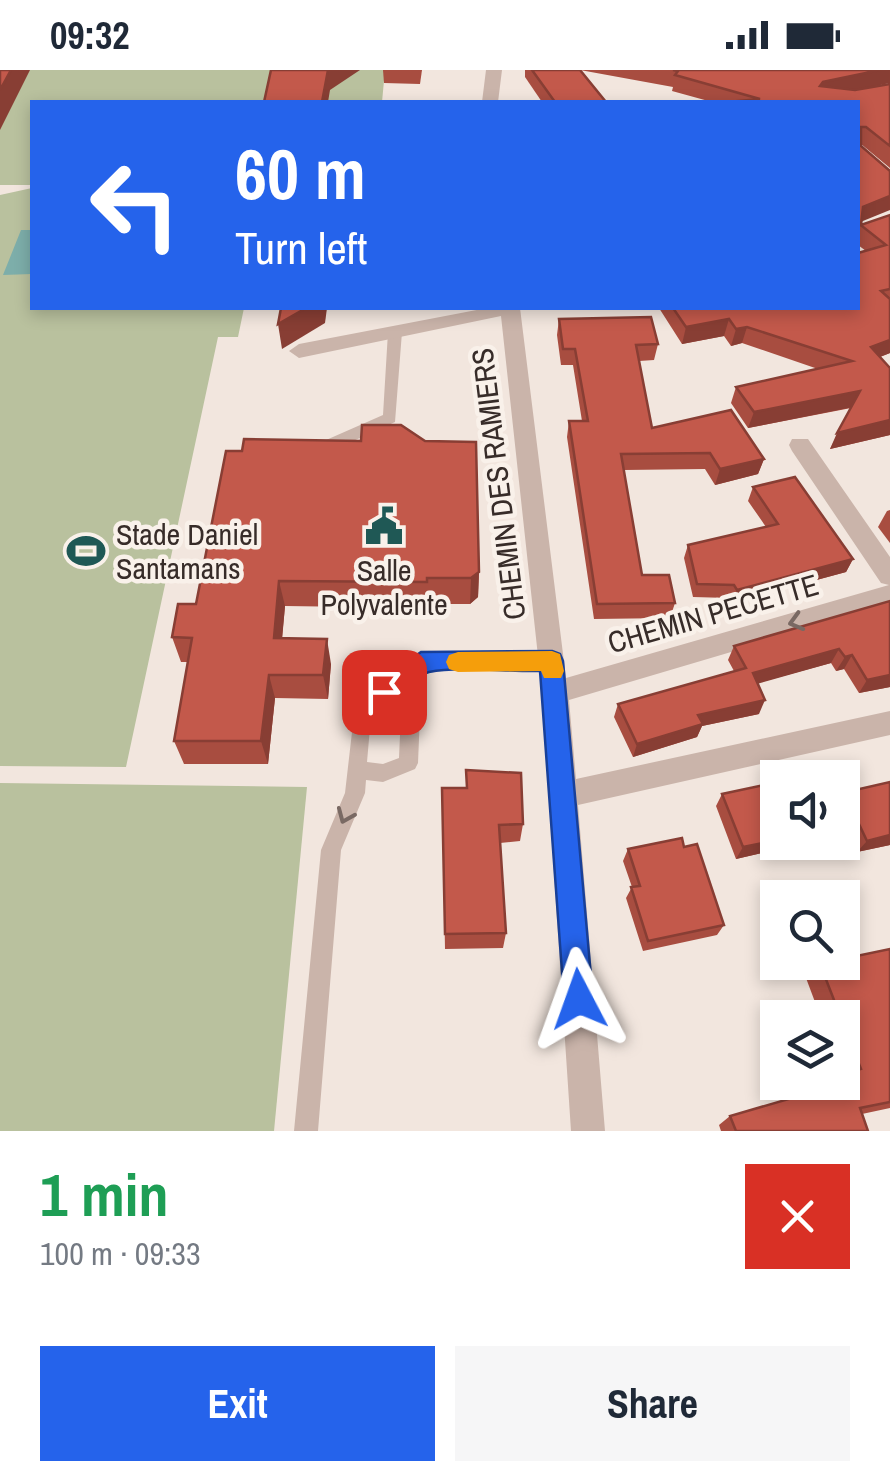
<!DOCTYPE html>
<html lang="en">
<head>
<meta charset="utf-8">
<style>
	body { margin:0; font-family:"Archivo Narrow",sans-serif; background:#f6f6f7; color:#1f2937; height:100vh; display:flex; flex-direction:column; font-size:38px; white-space:nowrap }
	* { box-sizing:border-box; margin:0 }
	p { font-size:32px; color:#747a83 }
	.icon { flex:none; width:55px; height:55px; fill:none; stroke:currentColor; stroke-width:2; stroke-linecap:round; stroke-linejoin:round }
	.map { position:relative; height:1061px; overflow:hidden }
	.side { display:flex; flex-direction:column; background:#fff; flex:1 }
	.side>* { flex:none }
	.hud { position:absolute; left:30px; top:30px; width:830px; height:210px; border-radius:0px; box-shadow:0 5px 15px #0003; background:#2563eb; color:#fff; overflow:hidden }
	.buttons { position:absolute; left:760px; top:690px; display:grid; gap:20px }
	.buttons a { display:grid; place-items:center; width:100px; height:100px; border-radius:0px; background:#fff; box-shadow:0 5px 15px #0003; font-size:50px }
	.pin { position:absolute; display:grid; place-items:center; width:85px; height:85px; color:#fff; margin:-42px; border-radius:20px; box-shadow:0 5px 15px #0006 }
	.me { position:absolute; width:110px; margin:-55px; rotate:356deg; stroke-linejoin:round; filter:drop-shadow(0 0 8px #0008) }
	.turn { display:flex; align-items:center; gap:35px; height:210px; padding:0 40px; font-size:45px }
	.turn .icon { width:130px; height:130px; stroke-width:2.5 }
	.turn b { display:block; font-size:70px; line-height:85px }
	.round { display:grid; place-items:center; flex:none; width:105px; height:105px; border-radius:0px; background:#f6f6f7 }
	.headline { display:flex; align-items:center; justify-content:space-between; height:170px; padding:0 40px }
	h1 { font-size:60px; font-weight:700; line-height:75px; color:#1e9e55 }
	.button { display:flex; gap:20px; margin-top:auto; padding:20px 40px }
	.button a { flex:1; height:115px; border-radius:0px; background:#2563eb; color:#fff; font-size:40px; font-weight:700; line-height:115px; text-align:center }
	.button a+a { background:#f6f6f7; color:#1f2937 }
	.status { display:flex; justify-content:space-between; align-items:center; height:70px; padding:0 50px; background:#fff; direction:ltr }
	.status svg { height:28px; fill:currentColor }
	.map>svg:first-child { display:block }
	.green { fill:#b9c19e }
	.water { fill:#7daeaa }
	.lines { fill:none; stroke-linecap:round; stroke-linejoin:round }
	.service { fill:#cab4aa; fill-rule:evenodd }
	.minor { fill:#cab4aa; fill-rule:evenodd }
	.wall { fill:#a84d40 }
	.shaded-wall { fill:#883e34 }
	.building { fill:#c3594b; stroke:#883e34; stroke-width:2.5 }
	.oneway { stroke:#796963 }
	.route { fill:#2563eb; stroke:#184099; stroke-width:2.5 }
	.slow { fill:#f59e0b }
	.labels { text-anchor:middle; dominant-baseline:central; stroke-width:9; stroke-linejoin:round; paint-order:stroke }
	.street-label { font-size:30px; fill:#372c29; stroke:#f9f1ea }
	.poi-label { font-size:30px; fill:#372c29; stroke:#f9f1ea; text-anchor:start }
</style>
</head>
<body>
<div class="status"><b>09:32</b><svg viewBox="0 0 49 12"><path d="M0 12V9h3v3zM5 12V6h3v6zM10 12V3h3v9zM15 12V0h3v12zM26 1h20v11H26zM47 4h2v5h-2z"/></svg></div>
<div class="map">
<svg width="890" height="1061" viewBox="0 0 890 1061">
	<rect width="100%" height="100%" fill="#f2e6de"/>
	<g class="green">
		<path d="M0,0H385L382,32H32V115H0Z"/>
		<path d="M32,118V238H244L238,267H218L126,697L0,696V125Z"/>
		<path d="M0,713L307,717L274,1061H0Z"/>
	</g>
	<path class="water" d="M21,160H32V204L3,205Z"/>
	<g class="lines">
		<g class="service">
			<path d="M395,257L402,262L395,352L329,382H317L315,378L317,374L383,345L388,262Z"/>
			<path d="M552,583L558,586L561,591L558,596L552,599L425,600L418,606L421,620L418,693L415,699L383,712L366,710L365,723L341,780L318,1061H294L321,780L345,723L355,636L400,595L421,584ZM402,619L399,688L383,694L367,692L371,646Z"/>
		</g>
		<g class="minor">
			<path d="M486,0H502L498,32H482Z"/>
			<path d="M487,238H520L566,608L889,515L881,513L792,381L789,375L792,369H808L890,487V535L569,630L576,709L890,641V665L578,735L605,1061H571L542,623L501,246L299,288L289,281L299,274Z"/>
		</g>
	</g>
	<g class="wall">
		<path d="M383,0H422L420,14L384,13Z"/>
		<path d="M525,0H580L606,32H542L525,7Z"/>
		<path d="M580,0H890L868,17L890,14V98L861,74V155L890,145V283L880,287L890,298V365L830,379L851,338L748,358L731,333L736,317L818,299L742,273L731,276L724,266L682,274L659,238H858L866,181L858,175V32H712L672,21L673,17Z"/>
		<path d="M559,249L658,274L654,290L639,291L652,358L764,389L758,404L715,415L705,399L624,400L642,505L675,533L670,548L594,549L567,367L569,351H582L573,295H561L557,265Z"/>
		<path d="M361,371L479,502L478,527L470,534H428L427,538L285,536L282,568L331,594L328,629L275,628L268,694H184L174,671L188,592H181L172,567L196,534L242,381Z"/>
		<path d="M753,417L853,489L846,502L732,533L729,528L693,527L684,488L688,475L766,457L748,431Z"/>
		<path d="M890,440V473L878,457L887,441Z"/>
		<path d="M890,531V617L859,623L844,599L836,601L831,593L757,613L759,644L702,656L697,667L633,687L614,647L618,634L734,601L728,590L734,576Z"/>
		<path d="M466,700L523,754L520,771L500,773L506,863L503,878L445,879L442,718H466Z"/>
		<path d="M890,712V775L857,782L848,764Z"/>
		<path d="M722,724L778,772H810L736,789L716,736Z"/>
		<path d="M684,777L724,855L717,865L643,881L626,828L632,817L623,791L628,779Z"/>
		<path d="M890,879V1038L862,1044L868,1061H721L719,1055L730,1046L790,1029L788,1023L802,1013L842,1012V948H821L806,908L820,894Z"/>
	</g>
	<g class="shaded-wall">
		<path d="M11,0H30L0,60V20Z"/>
		<path d="M328,0H360L330,20L328,32H322Z"/>
		<path d="M880,0H890V13L818,28L820,16L823,12Z"/>
		<path d="M890,126V140L858,153L863,137Z"/>
		<path d="M306,238H327L325,253L282,279L278,254Z"/>
		<path d="M729,249L724,266L682,274L686,257Z"/>
		<path d="M747,257L742,273L731,276L736,259Z"/>
		<path d="M890,270V283L864,293L871,277Z"/>
		<path d="M860,321L853,337L748,358L754,342Z"/>
		<path d="M890,350V365L830,379L837,363Z"/>
		<path d="M764,389L758,404L715,415L720,399Z"/>
		<path d="M853,489L846,502L732,533L737,520Z"/>
		<path d="M479,502L478,527L470,534L471,508Z"/>
		<path d="M279,511L285,536L280,592L274,568Z"/>
		<path d="M327,569L331,594L328,629L323,605Z"/>
		<path d="M839,579L831,593L746,617L753,603Z"/>
		<path d="M852,585L844,599L836,601L845,587Z"/>
		<path d="M269,605L275,628L268,694L261,671Z"/>
		<path d="M890,605V617L859,623L867,610Z"/>
		<path d="M765,630L759,644L702,656L697,667L633,687L637,674L698,645Z"/>
		<path d="M858,752L848,764L842,765V755Z"/>
		<path d="M890,765V775L857,782L867,771Z"/>
		<path d="M778,770V772H810L736,789L743,777Z"/>
	</g>
	<g class="building">
		<path d="M0,0H11L0,20Z"/>
		<path d="M271,0H328L322,32H264Z"/>
		<path d="M532,0H580L606,32H555Z"/>
		<path d="M673,0H880L823,12L820,16L855,20L890,14V76L866,57H861V76L890,101V126L863,137L861,155L890,145V219L881,221L890,229V270L871,277L890,298V350L837,363L860,321L754,342L736,317L852,291L747,257L736,259L729,249L686,257L673,238H858V183L886,175L858,153V32H728L760,29L675,5L678,1Z"/>
		<path d="M281,238H306L278,254Z"/>
		<path d="M651,247L658,274L636,275L652,358L731,340L764,389L720,399L710,383L621,384L642,505H669L675,533L597,534L569,351H588L575,279H563L559,249Z"/>
		<path d="M362,355H401L425,371L476,372L479,502L471,508H427V512L279,511L274,568L327,569L323,605H269L261,671H174L192,568L172,567L178,534H196L226,381H242L244,369L361,371Z"/>
		<path d="M795,407L853,489L737,520L734,515L697,514L688,475L778,454L753,417Z"/>
		<path d="M890,531V605L867,610L852,585L845,587L839,579L753,603L765,630L698,645L703,654L637,674L618,634L746,598L734,576Z"/>
		<path d="M466,700L521,703L523,754L499,755L506,863L445,864L442,718H467Z"/>
		<path d="M778,712V770L743,777L722,724Z"/>
		<path d="M890,712V765L867,771L858,752L842,755V723Z"/>
		<path d="M682,768L684,777L697,774L724,855L648,871L631,817L640,816L628,779Z"/>
		<path d="M890,879V1032L860,1038L868,1061H736L730,1046L806,1024L802,1013L842,1012V1004L861,999L842,951V948H841L820,894L842,892V889Z"/>
	</g>
	<defs><path id="oneway-chevron" d="M-2-3.5L2.5 0L-2 3.5" fill="none" stroke-width="1.6" stroke-linecap="round" stroke-linejoin="round" transform="scale(2.5)"/></defs>
	<g class="oneway">
		<use href="#oneway-chevron" transform="translate(796 552) rotate(164)"/>
		<use href="#oneway-chevron" transform="translate(345 746) rotate(113)"/>
	</g>
	<path class="route" d="M552,581L560,584L563,591L593,929L589,939L579,944L568,939L564,929L540,601C508,602 460,596 429,602C409,607 399,637 376,629L372,622L376,614L421,582Z"/>
	<path class="slow" d="M552,581L560,584L564,601L561,608H544L541,601L458,602L449,599L446,592L449,585L458,582Z"/>
	<defs>
		<g id="civic-bare" transform="scale(3)"><path d="M-.6-6.5H3V-4.5H.6V-3L4-1V1h2V6H-6V1h2V-1L-.6-3ZM-1.2 2.5V6h2.4V2.5Z" fill="#1f5855" stroke="#f9f1ea" stroke-width="2.5" paint-order="stroke"/></g>
		<g id="stadium-bare" transform="scale(3)"><path d="M0-5a6.5 5 0 1 0 0 10a6.5 5 0 1 0 0-10ZM-3.5-1.8h7v3.6h-7Z" fill="#1f5855" stroke="#f9f1ea" stroke-width="2.5" paint-order="stroke"/></g>
	</defs>
	<g fill-rule="evenodd">
		<use href="#civic-bare" x="384" y="456"/>
		<use href="#stadium-bare" x="86" y="481"/>
	</g>
	<g class="labels">
		<g class="street-label">
			<text transform="translate(498 414) rotate(-97)">CHEMIN DES RAMIERS</text>
			<text transform="translate(713 543) rotate(-16)">CHEMIN PECETTE</text>
		</g>
		<g class="poi-label">
			<text x="116" y="464">Stade Daniel<tspan x="116" dy="34">Santamans</tspan></text>
			<text x="384" y="500" text-anchor="middle">Salle<tspan x="384" dy="34">Polyvalente</tspan></text>
		</g>
	</g>
</svg>
<div class="buttons">
<a><svg class="icon" aria-label="sound" viewBox="0 0 24 24"><path d="M4 9h4l5-4v14l-5-4H4zM17 9q2 3 0 6"/></svg></a>
<a><svg class="icon" aria-label="search" viewBox="0 0 24 24"><circle cx="10" cy="10" r="6"/><path d="M15 15l6 6"/></svg></a>
<a><svg class="icon" aria-label="layers" viewBox="0 0 24 24"><path d="M12 4l9 5-9 5-9-5zM3 14l9 5 9-5"/></svg></a>
</div>
<div class="pin" style="left:384px;top:622px;background:#d93025"><svg class="icon" aria-label="arrive" viewBox="0 0 24 24"><path d="M6 21V4h12l-3 4 3 4H6"/></svg></div>
<svg class="me" style="left:579px;top:929px" viewBox="-20 -20 40 40"><path d="M0-17L14 15 0 8-14 15z" fill="#2563eb" stroke="#fff" stroke-width="4"/></svg>
<div class="hud">
<div class="turn"><svg class="icon" aria-label="left" viewBox="0 0 24 24"><path d="M17 20v-9H6M10 6l-5 5 5 5"/></svg><div><b>60 m</b>Turn left</div></div>
</div>
</div>
<section class="side">
<div class="headline"><div><h1>1 min</h1><p>100 m · 09:33</p></div><a class="round" style="background:#d93025;color:#fff"><svg class="icon" aria-label="close" viewBox="0 0 24 24"><path d="M6 6l12 12M18 6L6 18"/></svg></a></div>
<div class="button"><a>Exit</a><a>Share</a></div>
</section>
</body>
</html>
